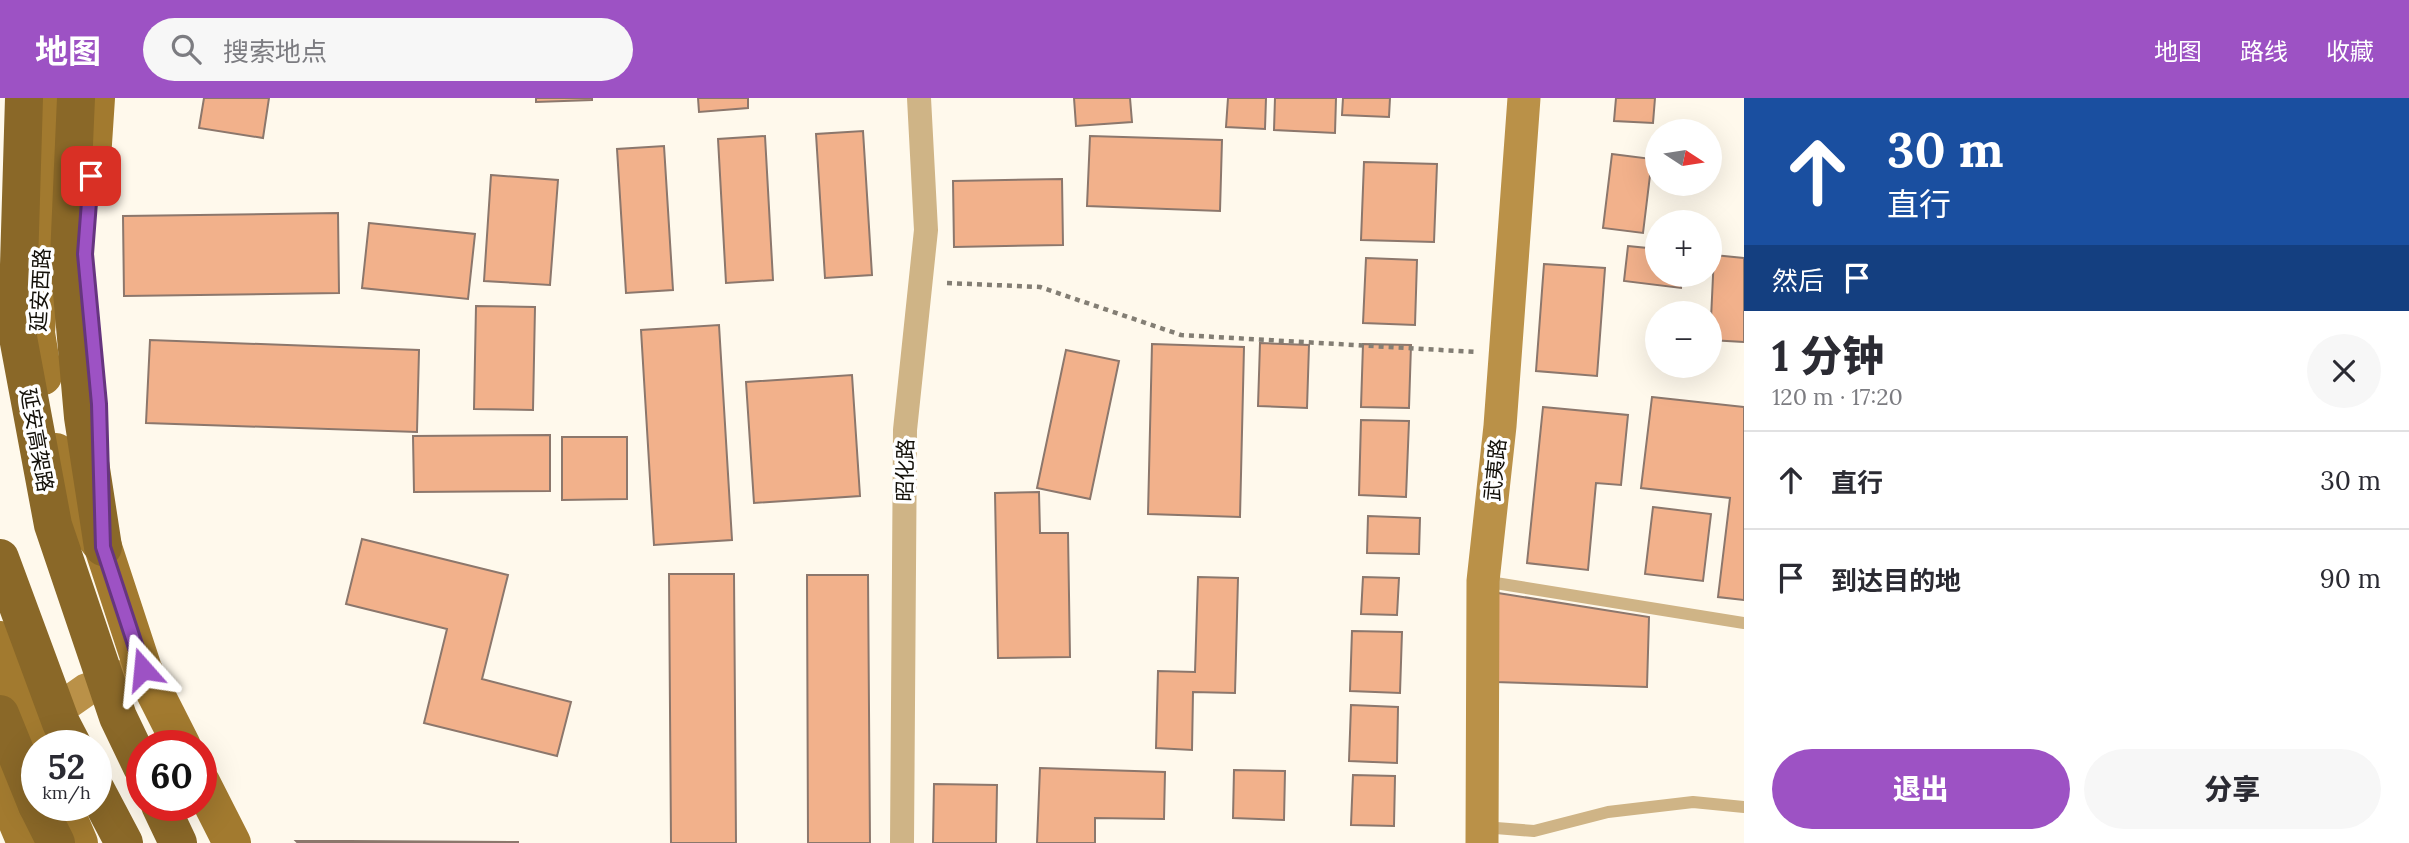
<!DOCTYPE html>
<html lang="zh">
<head>
<meta charset="utf-8">
<style>
	body { margin:0; font-family:Lora,"Noto Sans SC",serif; background:#f7f7f7; color:#2b2b33; height:100vh; display:flex; flex-direction:column; font-size:26px; white-space:nowrap }
	* { box-sizing:border-box; margin:0 }
	p { font-size:23px; color:#7c7c81 }
	.icon { flex:none; width:38px; height:38px; fill:none; stroke:currentColor; stroke-width:2; stroke-linecap:round; stroke-linejoin:round }
	.map { position:relative; flex:1; overflow:hidden }
	.sheet { display:flex; flex-direction:column; background:#fff; width:665px }
	.sheet>* { flex:none }
	.guide { background:#1a4fa0; color:#fff; overflow:hidden }
	.needle { width:46px; rotate:102deg }
	.tools { position:absolute; left:1645px; top:21px; display:grid; gap:14px }
	.tools a { display:grid; place-items:center; width:77px; height:77px; border-radius:50%; background:#fff; box-shadow:0 7px 28px #0002; font-size:35px }
	.speed { position:absolute; left:21px; top:632px; display:flex; gap:14px; font-size:35px; font-weight:700; text-align:center }
	.speed>* { display:grid; place-content:center; width:91px; height:91px; border-radius:50%; background:#fff; box-shadow:0 7px 28px #0002; line-height:1 }
	.speed small { font-size:18px; font-weight:400 }
	.speed .limit { border:10px solid #d22; background:#fff; color:#111 }
	.pin { position:absolute; display:grid; place-items:center; width:60px; height:60px; color:#fff; margin:-30px; border-radius:14px; box-shadow:0 4px 10px #0006 }
	.me { position:absolute; width:77px; margin:-38px; rotate:342deg; stroke-linejoin:round; filter:drop-shadow(0 0 5px #0008) }
	.turn { display:flex; align-items:center; gap:24px; height:147px; padding:0 28px; font-size:32px }
	.turn .icon { width:91px; height:91px; stroke-width:2.5 }
	.turn b { display:block; font-size:49px; line-height:60px }
	.then { display:flex; align-items:center; height:66px; padding:0 28px; background:#0003; gap:14px; font-size:26px }
	.round { display:grid; place-items:center; flex:none; width:74px; height:74px; border-radius:37px; background:#f7f7f7 }
	.summary { display:flex; align-items:center; justify-content:space-between; height:119px; padding:0 28px }
	h1 { font-size:42px; font-weight:800; line-height:52px }
	.action { display:flex; gap:14px; margin-top:auto; padding:14px 28px }
	.action a { flex:1; height:80px; border-radius:42px; background:#9d52c4; color:#fff; font-size:28px; font-weight:800; line-height:80px; text-align:center }
	.action a+a { background:#f7f7f7; color:#2b2b33 }
	ul { padding:0; list-style:none }
	li { display:flex; align-items:center; gap:21px; height:98px; padding:0 28px; border-top:2px solid #e1e1e2 }
	li div { flex:1 }
	li b { display:block; font-size:26px }
	li em { font-style:normal }
	header { display:flex; align-items:center; gap:42px; box-sizing:border-box; height:98px; padding:0 35px; background:#9d52c4; color:#fff }
	header strong { font-size:33px }
	nav { display:flex; gap:38px; margin-inline-start:auto; font-size:24px }
	.search { width:490px; height:63px; background:#f7f7f7; display:flex; align-items:center; gap:18px; box-sizing:border-box; padding:0 24px; border-radius:38px; color:#7c7c81; font-size:26px }
	main { display:flex; flex:1; min-height:0 }
	.map>svg:first-child { display:block }
	.building { fill:#f2b18b; stroke:#8c776c; stroke-width:2 }
	.lines { fill:none; stroke-linecap:round; stroke-linejoin:round }
	.path { stroke:#837e74; stroke-width:4.5; stroke-dasharray:5 5; stroke-linecap:butt }
	.lane { stroke:#cfb486; stroke-width:12 }
	.street { stroke:#cfb486; stroke-width:24 }
	.secondary { stroke:#ba9148; stroke-width:33 }
	.primary { stroke:#a27a2f; stroke-width:38 }
	.highway { stroke:#8a6828; stroke-width:38 }
	.highway-bridge { stroke:#8a6828; stroke-width:38 }
	.route-casing { stroke:#66357f; stroke-width:18 }
	.route { stroke:#9d52c4; stroke-width:12 }
	.labels { text-anchor:middle; dominant-baseline:central; stroke-width:7; stroke-linejoin:round; paint-order:stroke }
	.street-label { font-size:21px; fill:#131009; stroke:#fff }
</style>
</head>
<body>
<header>
<strong>地图</strong>
<div class="search"><svg class="icon" aria-label="search" viewBox="0 0 24 24"><circle cx="10" cy="10" r="6"/><path d="M15 15l6 6"/></svg>搜索地点</div>
<nav><a>地图</a><a>路线</a><a>收藏</a></nav>
</header>
<main>
<div class="map">
<svg width="1744" height="745" viewBox="0 0 1744 745">
	<rect width="100%" height="100%" fill="#fff9ec"/>
	<g class="building">
		<path d="M204,0H269L263,40L199,30Z"/>
		<path d="M536,0H592V2L536,4Z"/>
		<path d="M698,0H748V10L699,14Z"/>
		<path d="M1074,0H1130L1132,24L1076,28Z"/>
		<path d="M1228,0H1266L1265,31L1226,29Z"/>
		<path d="M1275,0H1336L1335,35L1274,32Z"/>
		<path d="M1343,0H1390L1389,19L1342,17Z"/>
		<path d="M1616,0H1655L1653,25L1614,23Z"/>
		<path d="M863,33L872,177L825,180L816,36Z"/>
		<path d="M765,38L773,182L726,185L718,41Z"/>
		<path d="M1090,38L1222,42L1220,113L1087,108Z"/>
		<path d="M664,48L673,192L626,195L617,51Z"/>
		<path d="M1612,56L1652,61L1643,135L1603,130Z"/>
		<path d="M1364,64L1437,66L1434,144L1361,142Z"/>
		<path d="M491,77L558,82L550,187L484,183Z"/>
		<path d="M1062,81L1063,147L954,149L953,83Z"/>
		<path d="M338,115L339,195L124,198L123,118Z"/>
		<path d="M369,125L475,136L468,201L362,190Z"/>
		<path d="M1628,148L1657,151V177H1682L1681,190L1624,183Z"/>
		<path d="M1714,157L1744,160V244L1710,242Z"/>
		<path d="M1366,160L1417,162L1415,227L1363,225Z"/>
		<path d="M1544,166L1605,170L1597,278L1536,273Z"/>
		<path d="M476,208L535,209L533,312L474,311Z"/>
		<path d="M719,227L732,442L654,447L641,232Z"/>
		<path d="M150,242L419,252L417,334L146,325Z"/>
		<path d="M1260,245L1309,247L1307,310L1258,308Z"/>
		<path d="M1152,246L1244,249L1240,419L1148,416Z"/>
		<path d="M1363,246L1411,247L1409,310L1361,309Z"/>
		<path d="M1066,252L1119,263L1090,401L1037,390Z"/>
		<path d="M852,277L860,398L754,405L746,284Z"/>
		<path d="M1652,299L1744,309V502L1718,499L1730,400L1641,390Z"/>
		<path d="M1543,309L1628,317L1621,387L1596,385L1588,472L1527,465Z"/>
		<path d="M1361,322L1409,323L1406,399L1359,397Z"/>
		<path d="M550,337V393L414,394L413,338Z"/>
		<path d="M562,339H627V401L562,402Z"/>
		<path d="M1039,394L1040,435H1068L1070,559L998,560L995,395Z"/>
		<path d="M1653,409L1711,416L1703,483L1645,476Z"/>
		<path d="M1368,418L1420,420L1419,456L1367,455Z"/>
		<path d="M362,441L508,477L482,581L571,604L557,658L424,625L447,531L346,506Z"/>
		<path d="M669,476H734L736,745H671Z"/>
		<path d="M807,477H868L870,745H808Z"/>
		<path d="M1198,479L1238,480L1235,595L1193,594L1192,652L1156,650L1158,573L1195,574Z"/>
		<path d="M1363,479L1399,480L1397,517L1361,516Z"/>
		<path d="M1498,495L1649,519L1647,589L1495,584Z"/>
		<path d="M1352,533L1402,534L1400,595L1350,593Z"/>
		<path d="M1351,607L1398,609L1397,665L1349,663Z"/>
		<path d="M1040,670L1165,674L1164,721L1095,720V745H1037Z"/>
		<path d="M1234,672L1285,673L1284,722L1233,720Z"/>
		<path d="M1353,677L1395,678L1394,728L1351,727Z"/>
		<path d="M934,686L997,687L996,745H933Z"/>
		<path d="M296,743H348L519,744L298,745Z"/>
	</g>
	<g class="lines">
		<path class="path" d="M947,185L1040,189L1181,237L1476,254"/>
		<g class="lane">
			<path d="M1483,483L1744,525"/>
			<path d="M1483,729L1534,733L1608,714L1693,704L1744,709"/>
		</g>
		<path class="street" d="M902,745L905,332L926,132L919,0"/>
		<g class="secondary">
			<path d="M36,627L86,592L130,576"/>
			<path d="M1482,745L1483,483L1500,328L1524,0"/>
		</g>
		<g class="primary">
			<path d="M90,91L96,0"/>
			<path d="M43,278L36,235L51,0"/>
			<path d="M56,354L63,397L103,449L143,571L182,648"/>
			<path d="M0,542L37,648"/>
			<path d="M0,683L26,745"/>
			<path d="M201,684L232,745"/>
			<path d="M63,707L79,745"/>
		</g>
		<g class="highway">
			<path d="M76,0L69,160L83,319L103,449"/>
			<path d="M96,692L124,745"/>
			<path d="M37,707L56,745"/>
			<path d="M160,707L178,745"/>
		</g>
		<g class="highway-bridge">
			<path d="M24,0L17,234L53,427L118,619L142,669"/>
			<path d="M0,460L61,625L73,648"/>
			<path d="M0,616L37,707"/>
		</g>
	</g>
	<g class="lines">
		<g class="route-casing">
			<path id="route" d="M91,78L85,156L99,306L103,449L143,571"/>
		</g>
		<use href="#route" class="route"/>
	</g>
	<g class="labels">
		<g class="street-label">
			<text transform="translate(40 192) rotate(-87)">延安西路</text>
			<text transform="translate(37 342) rotate(80)">延安高架路</text>
			<text transform="translate(905 372) rotate(-89)">昭化路</text>
			<text transform="translate(1495 372) rotate(-84)">武夷路</text>
		</g>
	</g>
</svg>
<div class="tools">
<a><svg class="needle" viewBox="-14 -14 28 28"><path d="M0-13l5 13h-10z" fill="#e53935"/><path d="M0 13l5-13h-10z" fill="#7c7c81"/></svg></a>
<a>+</a>
<a>−</a>
</div>
<div class="speed"><div>52<small>km/h</small></div><div class="limit">60</div></div>
<div class="pin" style="left:91px;top:78px;background:#d93025"><svg class="icon" aria-label="arrive" viewBox="0 0 24 24"><path d="M6 21V4h12l-3 4 3 4H6"/></svg></div>
<svg class="me" style="left:143px;top:571px" viewBox="-20 -20 40 40"><path d="M0-17L14 15 0 8-14 15z" fill="#9d52c4" stroke="#fff" stroke-width="4"/></svg>
</div>
<section class="sheet">
<div class="guide">
<div class="turn"><svg class="icon" aria-label="ahead" viewBox="0 0 24 24"><path d="M12 20V5M6 11l6-6 6 6"/></svg><div><b>30 m</b>直行</div></div>
<div class="then">然后<svg class="icon" aria-label="arrive" viewBox="0 0 24 24"><path d="M6 21V4h12l-3 4 3 4H6"/></svg></div>
</div>
<div class="summary"><div><h1>1 分钟</h1><p>120 m · 17:20</p></div><a class="round"><svg class="icon" aria-label="close" viewBox="0 0 24 24"><path d="M6 6l12 12M18 6L6 18"/></svg></a></div>
<ul>
<li><svg class="icon" aria-label="ahead" viewBox="0 0 24 24"><path d="M12 20V5M6 11l6-6 6 6"/></svg><div><b>直行</b></div><em>30 m</em></li>
<li><svg class="icon" aria-label="arrive" viewBox="0 0 24 24"><path d="M6 21V4h12l-3 4 3 4H6"/></svg><div><b>到达目的地</b></div><em>90 m</em></li>
</ul>
<div class="action"><a>退出</a><a>分享</a></div>
</section>
</main>
</body>
</html>
